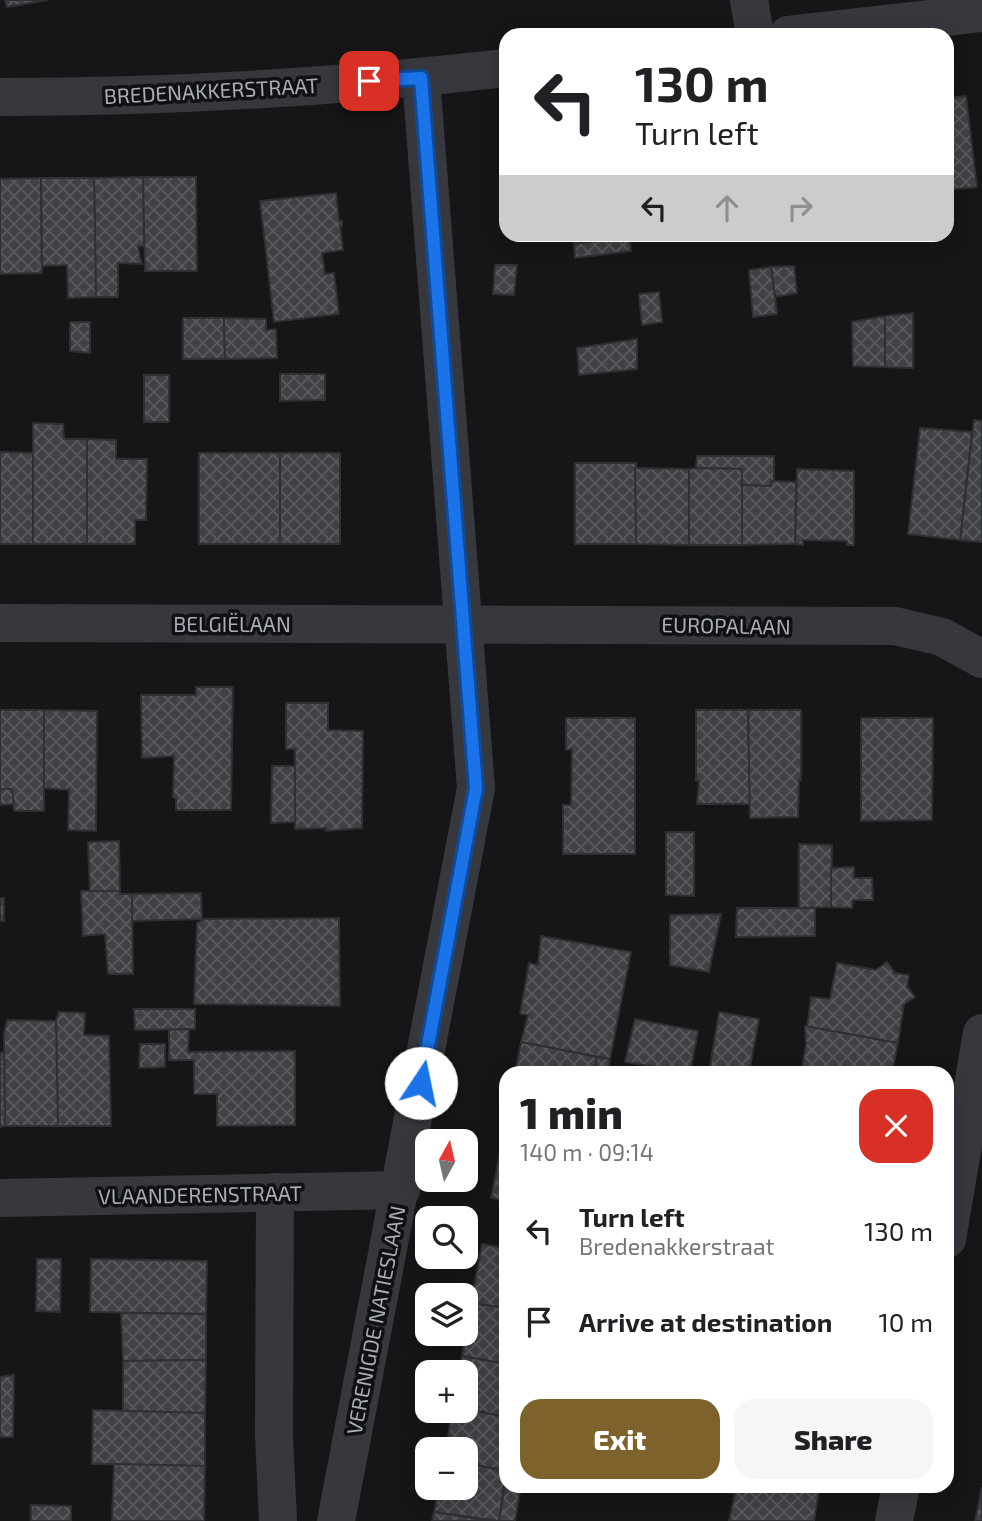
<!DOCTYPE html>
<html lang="en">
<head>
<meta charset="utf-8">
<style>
	body { margin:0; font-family:"Exo 2",sans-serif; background:#f6f6f6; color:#202124; height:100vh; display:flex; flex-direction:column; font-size:26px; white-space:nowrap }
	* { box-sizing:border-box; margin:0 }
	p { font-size:23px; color:#757577 }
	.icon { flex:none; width:38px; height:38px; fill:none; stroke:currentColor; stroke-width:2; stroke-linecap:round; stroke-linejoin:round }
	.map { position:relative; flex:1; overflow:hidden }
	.side { position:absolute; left:499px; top:1066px; width:455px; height:427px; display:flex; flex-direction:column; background:#fff; border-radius:21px; box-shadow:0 4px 18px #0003 }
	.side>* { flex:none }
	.banner { position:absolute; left:499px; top:28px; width:455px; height:214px; border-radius:21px; box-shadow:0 4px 18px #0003; background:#fff; color:#202124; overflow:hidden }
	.needle { width:46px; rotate:8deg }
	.controls { position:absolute; left:415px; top:1129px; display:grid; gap:14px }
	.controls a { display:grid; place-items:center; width:63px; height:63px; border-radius:14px; background:#fff; box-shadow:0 4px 18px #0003; font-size:35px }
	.pin { position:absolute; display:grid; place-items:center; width:60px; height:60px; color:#fff; margin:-30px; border-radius:14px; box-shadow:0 4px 10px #0006 }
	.me { position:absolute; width:77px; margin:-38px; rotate:11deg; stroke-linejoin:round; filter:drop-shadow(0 0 5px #0008) }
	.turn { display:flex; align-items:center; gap:24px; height:147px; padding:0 21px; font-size:32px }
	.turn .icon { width:91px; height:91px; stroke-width:2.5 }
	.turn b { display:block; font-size:49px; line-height:60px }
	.lanes { display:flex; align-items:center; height:66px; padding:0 21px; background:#0003; justify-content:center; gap:35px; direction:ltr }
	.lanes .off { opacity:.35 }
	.round { display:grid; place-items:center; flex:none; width:74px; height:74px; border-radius:21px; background:#f6f6f6 }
	.summary { display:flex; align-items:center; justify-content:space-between; height:119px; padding:0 21px }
	h1 { font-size:42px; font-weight:800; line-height:52px }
	.primary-button { display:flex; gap:14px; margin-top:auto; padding:14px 21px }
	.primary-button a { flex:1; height:80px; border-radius:21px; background:#7e622b; color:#fff; font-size:28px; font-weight:800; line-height:80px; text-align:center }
	.primary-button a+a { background:#f6f6f6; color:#202124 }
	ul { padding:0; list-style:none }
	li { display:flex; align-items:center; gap:21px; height:91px; padding:0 21px }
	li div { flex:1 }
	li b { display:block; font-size:26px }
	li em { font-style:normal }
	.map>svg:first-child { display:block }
	.building { fill:url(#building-cross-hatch); stroke:#303034; stroke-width:2 }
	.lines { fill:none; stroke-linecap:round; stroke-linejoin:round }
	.minor { stroke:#37383d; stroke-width:38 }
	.route-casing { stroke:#114b97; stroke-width:18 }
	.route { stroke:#1a73e8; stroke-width:12 }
	.labels { text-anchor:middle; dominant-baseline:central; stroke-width:7; stroke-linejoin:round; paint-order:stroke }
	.street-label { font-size:21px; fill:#a8adb8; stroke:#111113 }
</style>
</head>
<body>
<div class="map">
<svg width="982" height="1521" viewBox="0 0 982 1521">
	<defs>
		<pattern id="building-cross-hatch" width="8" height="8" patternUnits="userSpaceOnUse" patternTransform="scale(1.75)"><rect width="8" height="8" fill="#404145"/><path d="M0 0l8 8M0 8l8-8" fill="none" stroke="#595a5e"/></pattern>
	</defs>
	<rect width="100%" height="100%" fill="#161618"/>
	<g class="building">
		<path d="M5,0H48L7,7Z"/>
		<path d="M966,96L977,187L947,190V98Z"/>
		<path d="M143,177L144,246L138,247L142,264L118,263V297H96L94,178Z"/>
		<path d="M143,177H196L197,271H145Z"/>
		<path d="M41,178L42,273L0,274V179Z"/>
		<path d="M41,178H94L96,297L68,298L67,265L42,266Z"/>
		<path d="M336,193L339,221H342V226H340L343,250L322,253L325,274L334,273L339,314L274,322L260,201Z"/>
		<path d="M571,234H632V237L574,244Z"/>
		<path d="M629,237L631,251L575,258L574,244Z"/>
		<path d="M495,265H517L514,295L493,294Z"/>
		<path d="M794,266L797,293L775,297L771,267Z"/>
		<path d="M771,267L777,314L753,317L749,270Z"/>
		<path d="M659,292L662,322L642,325L639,294Z"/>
		<path d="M913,313V368L885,367V316Z"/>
		<path d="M885,316V367L853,366L852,322Z"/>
		<path d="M183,318H224L225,359H183Z"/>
		<path d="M224,318L266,319V330L276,329L277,358L225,359Z"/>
		<path d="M70,322H90V353L70,351Z"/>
		<path d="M637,339V369L579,375L577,348Z"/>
		<path d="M280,374H325V400L280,401Z"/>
		<rect x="144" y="375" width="25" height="47"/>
		<path d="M974,420L982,421V542L960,540Z"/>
		<path d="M33,423L63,424L64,439H87V544H33Z"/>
		<path d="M920,428L972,432L960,540L908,534Z"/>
		<path d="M87,439L116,440V459H147L146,520H135V544H87Z"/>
		<path d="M0,452L33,453V544H0Z"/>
		<rect x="199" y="453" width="81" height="91"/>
		<rect x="280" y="453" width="60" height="91"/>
		<path d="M697,456H774V482L771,481V486L742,485V469L696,468Z"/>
		<rect x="575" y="463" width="61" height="81"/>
		<path d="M635,468L689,469V545L636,544Z"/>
		<path d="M696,468L742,469V545H689V469Z"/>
		<path d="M797,469L854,471V545H847V541L803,540V545L795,544Z"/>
		<path d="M771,481L796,482L795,544L742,545V485L771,486Z"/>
		<path d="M196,687H233L231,810H176V798L173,797L174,756L142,758L141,695H196Z"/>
		<path d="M286,703H328V730L363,731L362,828L326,831V828L295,829V749H286Z"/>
		<path d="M0,710H44V811H14L12,789H0Z"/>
		<path d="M44,710L97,711L96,831L68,830L69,790L44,788Z"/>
		<path d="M696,710H748L750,804H697L699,781H696Z"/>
		<path d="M748,710H801V780H799L798,817L750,818Z"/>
		<path d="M566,718H635V854H563V805H571L572,749L566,750Z"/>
		<path d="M861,718H933L932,820L861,821Z"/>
		<path d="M272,766H295V822L271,823Z"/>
		<path d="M0,789H12L14,804L0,805Z"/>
		<path d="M666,832H694V896L666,895Z"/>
		<path d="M119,841L120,891L90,892L88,842Z"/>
		<path d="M799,844L832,845L831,907L799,908Z"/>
		<path d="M854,867V878H872L873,900H853L852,908L831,907V868Z"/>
		<path d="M81,891H120V894H132L133,974H108L105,934L83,936Z"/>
		<path d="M201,893L202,919L132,921V894Z"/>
		<rect x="0" y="898" width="4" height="23"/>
		<path d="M737,908H815V936L736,937Z"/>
		<path d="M721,914L709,972L670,965V915Z"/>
		<path d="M339,918L340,1006L194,1004L197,923L204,919Z"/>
		<path d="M541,936L631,952L610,1059L521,1042L528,1015L520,1014L529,963L538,965Z"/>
		<path d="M887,962L895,973L909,975L907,986L915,997L904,1004L898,1043L807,1027L811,997L830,999L837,963L876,970Z"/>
		<path d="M134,1009H195V1029L135,1030Z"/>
		<path d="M59,1012L85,1013L84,1035L109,1036L111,1126H58L56,1021Z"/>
		<path d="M719,1012L759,1019L749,1073H709Z"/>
		<path d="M635,1019L698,1031L690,1073L625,1062Z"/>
		<path d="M7,1020L56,1021L58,1126H5L4,1034Z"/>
		<path d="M805,1026L898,1043L892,1073H801L806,1045Z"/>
		<path d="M189,1029L188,1052L295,1051V1125L217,1126V1094H194V1060H169V1030Z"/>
		<path d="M521,1042L597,1057L594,1073H515Z"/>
		<path d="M140,1044H165V1067L139,1068Z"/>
		<path d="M4,1052L5,1126L0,1127V1053Z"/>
		<path d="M597,1057L610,1059L608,1073H594Z"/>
		<path d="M506,1121V1148L501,1147Z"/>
		<path d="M501,1147L506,1148V1201L491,1198Z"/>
		<path d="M482,1244L506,1248V1308L471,1303Z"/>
		<path d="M37,1259H61L60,1312L36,1311Z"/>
		<path d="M91,1259L207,1261L206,1314L90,1312Z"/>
		<path d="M471,1303L506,1308V1364L462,1356Z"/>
		<path d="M121,1313L206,1314V1360L123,1361Z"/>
		<path d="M462,1356L506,1364V1417L466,1409V1372H459Z"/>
		<path d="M206,1360L205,1413L123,1411V1361Z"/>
		<path d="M14,1375L13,1437H0V1377Z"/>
		<path d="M466,1409L506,1417V1471L466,1463V1449H446L452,1410Z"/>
		<path d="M93,1410L205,1413V1466L92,1464Z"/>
		<path d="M466,1463L506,1471L499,1521L434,1512L439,1488H466Z"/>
		<path d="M114,1464L205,1466L204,1521H112Z"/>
		<path d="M506,1478V1486H521L515,1521H499Z"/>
		<path d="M719,1486H820L814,1521H729L735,1494L718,1490Z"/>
		<path d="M982,1487V1521H975Z"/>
		<path d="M31,1505L71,1506V1521H31Z"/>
		<path d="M434,1512L490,1521H432Z"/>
	</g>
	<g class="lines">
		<g class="minor">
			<path d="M749,0L755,35"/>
			<path d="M788,35L982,13"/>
			<path d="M0,97C169,97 338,87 506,68"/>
			<path d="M0,623L895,626L942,637L982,659"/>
			<path d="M275,1192L274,1436L278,1521"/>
			<path d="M0,1198L401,1190"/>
			<path d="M947,1239L982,1033"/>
			<path d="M336,1521L476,788L421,78"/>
			<path d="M894,1521L901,1486"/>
		</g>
	</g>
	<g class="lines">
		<g class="route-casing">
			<path id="route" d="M369,81L421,78L476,788L421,1083"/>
		</g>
		<use href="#route" class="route"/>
	</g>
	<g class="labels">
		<g class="street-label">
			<text transform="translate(211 90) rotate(-3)">BREDENAKKERSTRAAT</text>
			<text x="232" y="623">BELGIËLAAN</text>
			<text transform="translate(726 625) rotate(1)">EUROPALAAN</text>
			<text transform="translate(200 1194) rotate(-1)">VLAANDERENSTRAAT</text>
			<text transform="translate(375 1320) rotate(-79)">VERENIGDE NATIESLAAN</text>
		</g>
	</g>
</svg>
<div class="controls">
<a><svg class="needle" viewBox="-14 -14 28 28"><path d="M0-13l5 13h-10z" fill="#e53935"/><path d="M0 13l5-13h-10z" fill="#757577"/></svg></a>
<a><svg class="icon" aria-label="search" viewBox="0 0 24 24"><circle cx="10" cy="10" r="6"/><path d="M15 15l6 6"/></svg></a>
<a><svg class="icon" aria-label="layers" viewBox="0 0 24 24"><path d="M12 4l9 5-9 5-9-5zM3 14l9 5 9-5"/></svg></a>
<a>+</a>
<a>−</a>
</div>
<div class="pin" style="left:369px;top:81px;background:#d93025"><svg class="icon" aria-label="arrive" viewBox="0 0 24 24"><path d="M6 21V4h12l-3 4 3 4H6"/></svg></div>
<svg class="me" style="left:421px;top:1083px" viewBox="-20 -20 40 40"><circle r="19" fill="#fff"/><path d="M0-13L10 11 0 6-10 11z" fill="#1a73e8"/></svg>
<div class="banner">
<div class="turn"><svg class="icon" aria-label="left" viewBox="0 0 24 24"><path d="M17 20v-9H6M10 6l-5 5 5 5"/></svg><div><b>130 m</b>Turn left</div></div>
<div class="lanes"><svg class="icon" aria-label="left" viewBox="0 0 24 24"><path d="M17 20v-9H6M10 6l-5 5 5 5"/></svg><svg class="icon off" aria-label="ahead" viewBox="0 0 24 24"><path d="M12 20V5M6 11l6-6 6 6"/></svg><svg class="icon off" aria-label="right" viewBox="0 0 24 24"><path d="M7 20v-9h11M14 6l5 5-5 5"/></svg></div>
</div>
<section class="side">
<div class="summary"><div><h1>1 min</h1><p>140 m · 09:14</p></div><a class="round" style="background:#d93025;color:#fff"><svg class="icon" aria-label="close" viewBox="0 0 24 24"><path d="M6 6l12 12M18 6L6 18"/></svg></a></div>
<ul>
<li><svg class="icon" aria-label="left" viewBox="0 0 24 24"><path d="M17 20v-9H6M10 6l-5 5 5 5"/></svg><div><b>Turn left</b><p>Bredenakkerstraat</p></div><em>130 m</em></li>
<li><svg class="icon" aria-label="arrive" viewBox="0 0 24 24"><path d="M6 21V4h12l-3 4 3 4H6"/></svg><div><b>Arrive at destination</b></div><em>10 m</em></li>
</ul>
<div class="primary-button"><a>Exit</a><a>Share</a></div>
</section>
</div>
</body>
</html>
